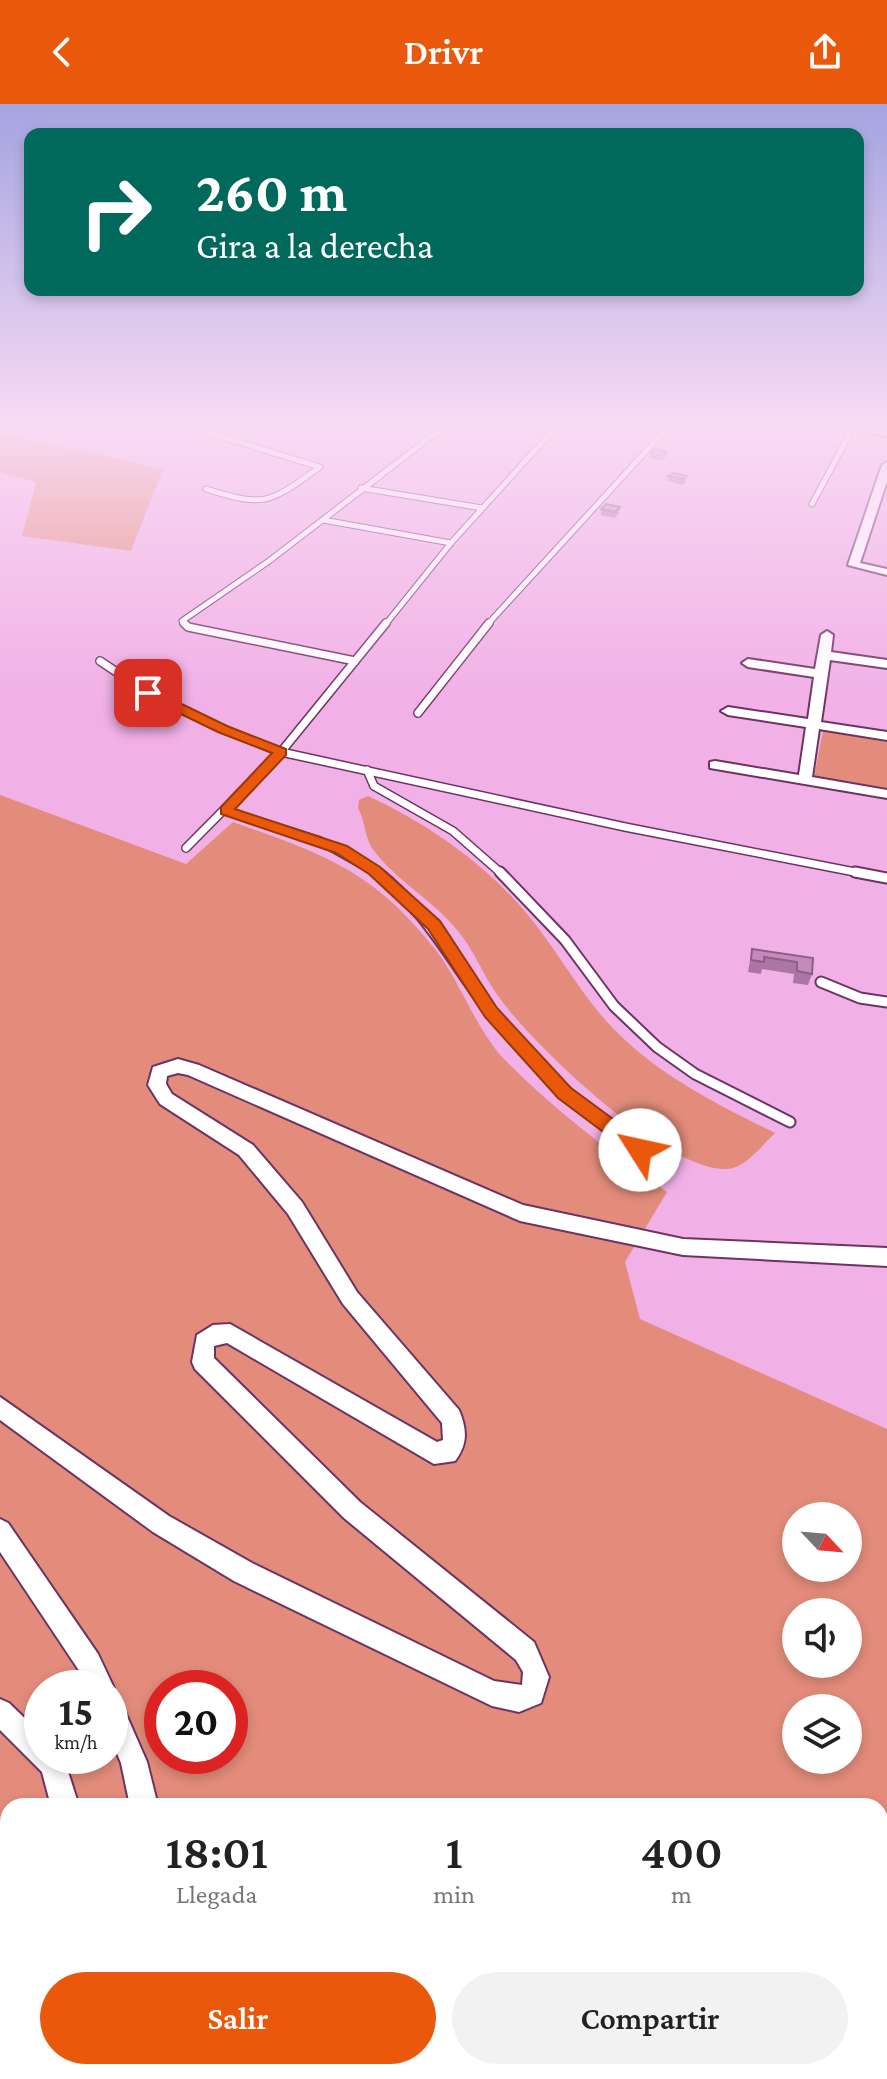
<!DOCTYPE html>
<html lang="es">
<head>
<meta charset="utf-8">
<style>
	body { margin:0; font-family:"Crimson Pro",serif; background:#f2f2f2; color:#222; height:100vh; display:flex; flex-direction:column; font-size:30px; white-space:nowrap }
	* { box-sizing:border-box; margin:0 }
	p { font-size:26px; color:#767676 }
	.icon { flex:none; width:44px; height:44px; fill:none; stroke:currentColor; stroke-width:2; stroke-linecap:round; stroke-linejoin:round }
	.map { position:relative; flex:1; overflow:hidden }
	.panel { position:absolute; left:0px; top:1694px; width:888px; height:282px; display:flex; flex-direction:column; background:#fff; border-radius:24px 24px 0 0; box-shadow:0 4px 12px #0003 }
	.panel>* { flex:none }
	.banner { position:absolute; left:24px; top:24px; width:840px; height:168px; border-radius:16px; box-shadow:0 4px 12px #0003; background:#00695c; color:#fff; overflow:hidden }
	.needle { width:52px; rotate:116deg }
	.buttons { position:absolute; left:782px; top:1398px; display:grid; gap:16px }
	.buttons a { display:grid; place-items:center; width:80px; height:80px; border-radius:50%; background:#fff; box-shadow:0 4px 12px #0003; font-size:40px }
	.speed { position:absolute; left:24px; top:1566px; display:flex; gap:16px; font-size:40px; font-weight:700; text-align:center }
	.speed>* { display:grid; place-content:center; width:104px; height:104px; border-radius:50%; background:#fff; box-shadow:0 4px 12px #0003; line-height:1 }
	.speed small { font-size:20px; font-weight:400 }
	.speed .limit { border:12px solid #d22; background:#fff; color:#111 }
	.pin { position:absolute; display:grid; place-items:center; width:68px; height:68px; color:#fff; margin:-34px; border-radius:16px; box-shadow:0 4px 12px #0006 }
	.me { position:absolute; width:88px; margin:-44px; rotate:305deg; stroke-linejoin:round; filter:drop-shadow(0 0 6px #0008) }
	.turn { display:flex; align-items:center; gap:28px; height:168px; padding:0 40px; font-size:36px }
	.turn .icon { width:104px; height:104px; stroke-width:2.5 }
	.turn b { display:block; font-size:56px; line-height:68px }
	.eta { display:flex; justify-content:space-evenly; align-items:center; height:136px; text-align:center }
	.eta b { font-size:48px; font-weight:600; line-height:56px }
	.button { display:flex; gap:16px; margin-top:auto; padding:16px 40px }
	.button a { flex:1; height:92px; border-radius:48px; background:#ea580c; color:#fff; font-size:32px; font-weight:600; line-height:92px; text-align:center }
	.button a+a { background:#f2f2f2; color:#222 }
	header { display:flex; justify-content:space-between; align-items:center; height:104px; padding:0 40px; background:#ea580c; color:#fff; font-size:36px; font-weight:600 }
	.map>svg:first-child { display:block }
	.green { fill:#e38c7b; fill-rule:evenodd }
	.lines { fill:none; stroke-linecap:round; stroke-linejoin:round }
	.service-far2-casing { stroke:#6b3464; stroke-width:7 }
	.service-far1-casing { stroke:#6b3464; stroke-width:10 }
	.service-casing { stroke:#6b3464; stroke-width:13 }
	.minor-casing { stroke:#6b3464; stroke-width:4 }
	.secondary-casing { stroke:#6b3464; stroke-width:4 }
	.service-far2 { stroke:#fff; stroke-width:5 }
	.service-far1 { stroke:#fff; stroke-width:7 }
	.service { stroke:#fff; stroke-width:9 }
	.minor { fill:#fff; fill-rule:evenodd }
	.secondary { fill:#fff; fill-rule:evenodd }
	.wall { fill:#ab76a3 }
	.building { fill:#c789bd; stroke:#8b6084; stroke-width:2 }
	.route { fill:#ea580c; stroke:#983908; stroke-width:2 }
</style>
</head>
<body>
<header><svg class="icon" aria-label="back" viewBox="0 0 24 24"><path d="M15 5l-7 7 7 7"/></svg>Drivr<svg class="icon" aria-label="share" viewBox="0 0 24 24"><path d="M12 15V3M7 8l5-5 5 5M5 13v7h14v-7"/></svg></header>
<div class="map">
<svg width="887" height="1975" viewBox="0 0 887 1975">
	<rect width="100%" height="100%" fill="#f1b0e6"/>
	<g class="green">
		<path d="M0,329L163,365L131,447L22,432L36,378L0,368Z"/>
		<path d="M823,627L887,638V685L814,673Z"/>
		<path d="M0,691L186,760L233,718C323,750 373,766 435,845C462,880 475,925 506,957C554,1006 611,1049 667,1088L625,1158L640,1215L887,1325V1975H0ZM796,1412H848V1464H796ZM796,1508H848V1560H796ZM42,1584H110V1652H42ZM162,1584H230V1652H162ZM796,1604H848V1656H796ZM8,1702H880V1968H8Z"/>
		<path d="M368,692C422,717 471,750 512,793C549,831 573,880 608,919C654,969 716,1000 775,1029C762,1041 747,1063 728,1065C666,1069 529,938 496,889C482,869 474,846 458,827C434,797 397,777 375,748C364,735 366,718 358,704L359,696Z"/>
	</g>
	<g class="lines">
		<g class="service-far2-casing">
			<g id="service-far2">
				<path d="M186,322L320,363C269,399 267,404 206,385"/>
				<path d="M361,384L482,404"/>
				<path d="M812,400L854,322"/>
				<path d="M323,416L451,439"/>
				<path d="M186,521L182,517L269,457L445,322"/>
				<path d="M385,521L451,439L557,322"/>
				<path d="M487,521L669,322"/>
			</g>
		</g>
		<g class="service-far1-casing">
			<g id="service-far1">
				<path d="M184,519L188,523L355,557"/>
				<path d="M100,557L148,589L222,625L281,648L625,723L865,770"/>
				<path d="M418,609L489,519"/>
				<path d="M367,666L374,682L453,727L502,770"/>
				<path d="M226,707L320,737L379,770"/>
				<path d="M186,744L281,648L386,519"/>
			</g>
		</g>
		<g class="service-casing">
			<g id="service">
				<path d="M377,768C427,807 453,860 492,910C533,963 586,1006 640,1046"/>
				<path d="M500,768L565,836L614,902L657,943L695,970L790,1018"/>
				<path d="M855,768L887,774"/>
				<path d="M821,878L860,894L887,898"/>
			</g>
		</g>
		<g class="minor-casing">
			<g id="minor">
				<path d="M887,358V377L860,459L887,465V471L848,461L882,361Z"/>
				<path d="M827,527L833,531L831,548L887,556V564L830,556L821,618L887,628V636L819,625L812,673L887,686V694L710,664V658L715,657L799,671L806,623L728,611L721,607L728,603L808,615L814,573L748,563L742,559L748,555L815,565L821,531Z"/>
				<path d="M178,955L199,961L523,1101L683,1135L887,1144V1162L683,1151L520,1117L188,971L178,969L167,972L166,980L172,990L253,1041L302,1098L357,1188L459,1306C467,1325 468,1340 455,1357L434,1360L227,1239L214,1242V1254L360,1398L534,1538L549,1573L541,1599L519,1608L492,1602L234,1477L153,1428L0,1316V1293L169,1412L252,1459L494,1577L522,1581L523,1568L516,1556L344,1414L195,1265L192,1258L197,1231L213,1221L230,1220L437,1338L443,1336L442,1319L343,1200L288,1110L239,1051L160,1000L148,981L153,963Z"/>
				<path d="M0,1415L8,1419L98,1550L114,1584L111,1591L119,1594L147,1658L158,1702H130L121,1659L110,1633V1584H88L80,1568L0,1448Z"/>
				<path d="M0,1595L9,1599L42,1631V1652H63L79,1702H51L42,1668L0,1626Z"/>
			</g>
		</g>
		<g class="secondary-casing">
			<path id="secondary" d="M846,322L887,324V332L848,325Z"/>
		</g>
		<use href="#service-far2" class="service-far2"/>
		<use href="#service-far1" class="service-far1"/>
		<use href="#service" class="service"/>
		<use href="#minor" class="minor"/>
		<use href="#secondary" class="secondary"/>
	</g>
	<g class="wall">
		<path d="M667,348L666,353L662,357L649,354L650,349Z"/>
		<path d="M674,369L686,377L683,381L668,377V372Z"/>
		<path d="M620,403L619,409L614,414L601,411V405Z"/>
		<path d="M752,845L813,854L812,870L808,881L793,879L794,870L762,865L761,870L748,868Z"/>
	</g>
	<g class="building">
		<path d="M654,345L667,348L663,352L650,349Z"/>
		<path d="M674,369L687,372L684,375L668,372Z"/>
		<path d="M606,400L620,403L615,408L601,405Z"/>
		<path d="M752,845L813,854L812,870L797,867V858L764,853V858L751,856Z"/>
	</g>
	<linearGradient id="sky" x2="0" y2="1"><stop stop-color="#a4a4e0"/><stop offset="0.54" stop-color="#f9dbf4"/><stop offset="1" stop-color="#f9dbf4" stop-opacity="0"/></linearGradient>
	<rect width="887" height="598" fill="url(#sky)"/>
	<path class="route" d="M144,586H153L227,622L286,645V651L235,705L347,742L380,763L440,817L497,904L571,984L647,1040V1051H634L558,994L485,913L428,825L369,770L336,749L221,710V703L272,649L218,628L144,592Z"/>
</svg>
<div class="buttons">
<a><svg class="needle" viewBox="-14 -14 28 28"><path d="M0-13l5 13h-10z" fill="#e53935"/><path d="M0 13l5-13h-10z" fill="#767676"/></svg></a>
<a><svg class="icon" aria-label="sound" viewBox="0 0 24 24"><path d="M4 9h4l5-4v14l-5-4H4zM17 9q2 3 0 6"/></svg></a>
<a><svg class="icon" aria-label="layers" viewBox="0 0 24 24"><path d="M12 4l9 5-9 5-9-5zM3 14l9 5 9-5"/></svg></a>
</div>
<div class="speed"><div>15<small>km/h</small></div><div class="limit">20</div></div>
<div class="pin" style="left:148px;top:589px;background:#d93025"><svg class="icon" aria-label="arrive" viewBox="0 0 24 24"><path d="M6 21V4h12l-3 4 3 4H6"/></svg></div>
<svg class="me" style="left:640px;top:1046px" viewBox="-20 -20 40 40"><circle r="19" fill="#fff"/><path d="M0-13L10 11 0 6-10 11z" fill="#ea580c"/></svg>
<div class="banner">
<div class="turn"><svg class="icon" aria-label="right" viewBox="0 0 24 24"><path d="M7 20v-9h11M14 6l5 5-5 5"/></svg><div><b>260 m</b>Gira a la derecha</div></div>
</div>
<section class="panel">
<div class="eta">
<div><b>18:01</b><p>Llegada</p></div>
<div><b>1</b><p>min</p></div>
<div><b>400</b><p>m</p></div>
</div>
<div class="button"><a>Salir</a><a>Compartir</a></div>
</section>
</div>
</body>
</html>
